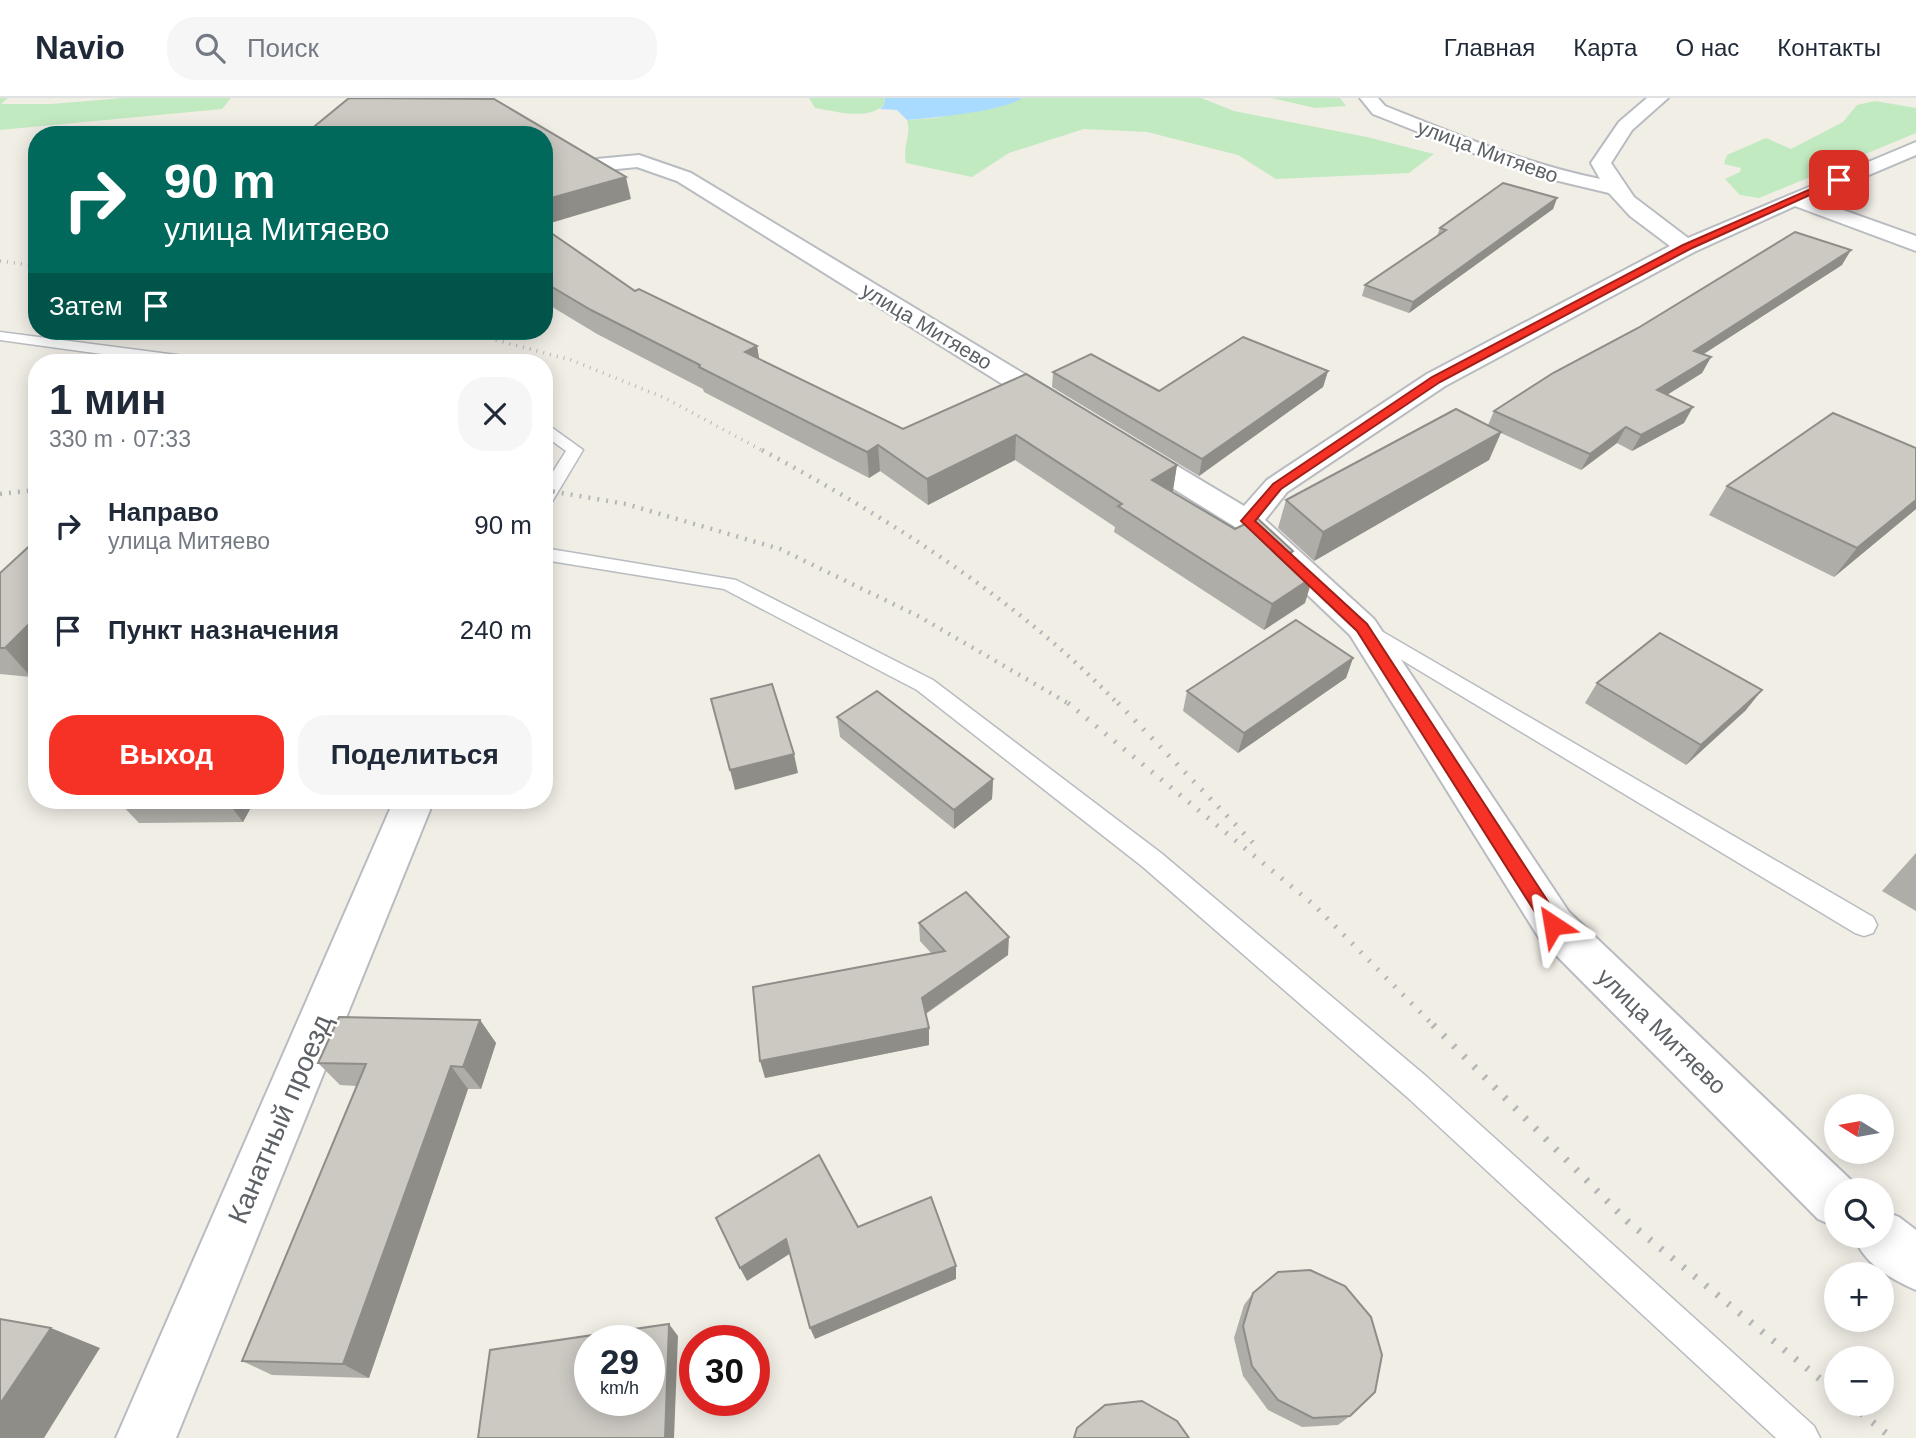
<!DOCTYPE html>
<html lang="ru">
<head>
<meta charset="utf-8">
<style>
	body { margin:0; font-family:Arial,sans-serif; background:#f6f6f7; color:#1f2937; height:100vh; display:flex; flex-direction:column; font-size:26px; white-space:nowrap }
	* { box-sizing:border-box; margin:0 }
	p { font-size:23px; color:#747a83 }
	.icon { flex:none; width:38px; height:38px; fill:none; stroke:currentColor; stroke-width:2; stroke-linecap:round; stroke-linejoin:round }
	.map { position:relative; flex:1; overflow:hidden }
	.sheet { position:absolute; left:28px; top:256px; width:525px; height:455px; display:flex; flex-direction:column; background:#fff; border-radius:28px; box-shadow:0 4px 18px #0003 }
	.sheet>* { flex:none }
	.hud { position:absolute; left:28px; top:28px; width:525px; height:214px; border-radius:28px; box-shadow:0 4px 18px #0003; background:#00695c; color:#fff; overflow:hidden }
	.needle { width:46px; rotate:281deg }
	.buttons { position:absolute; left:1824px; top:996px; display:grid; gap:14px }
	.buttons a { display:grid; place-items:center; width:70px; height:70px; border-radius:50%; background:#fff; box-shadow:0 4px 18px #0003; font-size:35px }
	.speed { position:absolute; left:574px; top:1227px; display:flex; gap:14px; font-size:35px; font-weight:700; text-align:center }
	.speed>* { display:grid; place-content:center; width:91px; height:91px; border-radius:50%; background:#fff; box-shadow:0 4px 18px #0003; line-height:1 }
	.speed small { font-size:18px; font-weight:400 }
	.speed .limit { border:10px solid #d22; background:#fff; color:#111 }
	.pin { position:absolute; display:grid; place-items:center; width:60px; height:60px; color:#fff; margin:-30px; border-radius:14px; box-shadow:0 4px 10px #0006 }
	.me { position:absolute; width:77px; margin:-38px; rotate:327deg; stroke-linejoin:round; filter:drop-shadow(0 0 5px #0008) }
	.turn { display:flex; align-items:center; gap:24px; height:147px; padding:0 21px; font-size:32px }
	.turn .icon { width:91px; height:91px; stroke-width:2.5 }
	.turn b { display:block; font-size:49px; line-height:60px }
	.then { display:flex; align-items:center; height:66px; padding:0 21px; background:#0003; gap:14px; font-size:26px }
	.round { display:grid; place-items:center; flex:none; width:74px; height:74px; border-radius:28px; background:#f6f6f7 }
	.headline { display:flex; align-items:center; justify-content:space-between; height:119px; padding:0 21px }
	h1 { font-size:42px; font-weight:700; line-height:52px }
	.action { display:flex; gap:14px; margin-top:auto; padding:14px 21px }
	.action a { flex:1; height:80px; border-radius:28px; background:#f63227; color:#fff; font-size:28px; font-weight:700; line-height:80px; text-align:center }
	.action a+a { background:#f6f6f7; color:#1f2937 }
	ul { padding:0; list-style:none }
	li { display:flex; align-items:center; gap:21px; height:105px; padding:0 21px }
	li div { flex:1 }
	li b { display:block; font-size:26px }
	li em { font-style:normal }
	header { display:flex; align-items:center; gap:42px; box-sizing:border-box; height:98px; padding:0 35px; background:#fff; border-bottom:2px solid #e0e1e3 }
	header strong { font-size:33px }
	nav { display:flex; gap:38px; margin-inline-start:auto; font-size:24px }
	.search { width:490px; height:63px; background:#f6f6f7; display:flex; align-items:center; gap:18px; box-sizing:border-box; padding:0 24px; border-radius:28px; color:#747a83; font-size:26px }
	.map>svg:first-child { display:block }
	.green { fill:#c2eac1 }
	.water { fill:#a8dbff }
	.lines { fill:none; stroke-linecap:round; stroke-linejoin:round }
	.lane-casing { stroke:#b8bcc0; stroke-width:3 }
	.street-casing { stroke:#b8bcc0; stroke-width:4 }
	.lane { fill:#fff; fill-rule:evenodd }
	.street { fill:#fff; fill-rule:evenodd }
	.rail-far3 { stroke:#b5b6b7; stroke-width:3.5; stroke-dasharray:1 6; stroke-linecap:butt }
	.rail-far2 { stroke:#b5b6b7; stroke-width:4.5; stroke-dasharray:2 7; stroke-linecap:butt }
	.rail-far1 { stroke:#b5b6b7; stroke-width:5; stroke-dasharray:2 10; stroke-linecap:butt }
	.rail { stroke:#b5b6b7; stroke-width:7; stroke-dasharray:2.5 12; stroke-linecap:butt }
	.wall { fill:#afada8 }
	.shaded-wall { fill:#8f8d88 }
	.building { fill:#ccc9c3; stroke:#8f8d88; stroke-width:2; fill-rule:evenodd }
	.route { fill:#f63227; stroke:#a02019; stroke-width:2 }
	.labels { text-anchor:middle; dominant-baseline:central; stroke-width:5; stroke-linejoin:round; paint-order:stroke }
	.far-street-label { font-size:21px; fill:#5d6267; stroke:#fff }
	.street-label { font-size:24px; fill:#5d6267; stroke:#fff }
	.near-street-label { font-size:28px; fill:#5d6267; stroke:#fff }
</style>
</head>
<body>
<header>
<strong>Navio</strong>
<div class="search"><svg class="icon" aria-label="search" viewBox="0 0 24 24"><circle cx="10" cy="10" r="6"/><path d="M15 15l6 6"/></svg>Поиск</div>
<nav><a>Главная</a><a>Карта</a><a>О нас</a><a>Контакты</a></nav>
</header>
<div class="map">
<svg width="1916" height="1340" viewBox="0 0 1916 1340">
	<rect width="100%" height="100%" fill="#f1eee6"/>
	<g class="green">
		<path d="M0,0H8L1,6H51L123,0H231L222,11L0,32Z"/>
		<path d="M809,0H885L884,7C867,23 835,13 815,10Z"/>
		<path d="M1022,0H1201L1234,13L1367,39L1434,56L1409,75L1276,81L1238,57L1147,34L1084,31L1009,55L972,79L906,65C902,47 912,38 907,22L936,20Z"/>
		<path d="M1272,0H1340L1346,8L1315,10Z"/>
		<path d="M1875,3L1916,10V35L1759,100L1740,97L1725,81L1740,74L1741,70L1724,66L1727,57L1766,40L1791,51L1843,24L1857,7Z"/>
	</g>
	<path class="water" d="M885,0H1022C1006,13 932,20 907,22L897,12L880,11L884,7Z"/>
	<g class="lines">
		<g class="lane-casing">
			<g id="lane">
				<path d="M0,234L184,258L217,259L225,264H160L0,242Z"/>
				<path d="M544,324L583,352L550,407L544,408V388L566,353L544,337Z"/>
				<path d="M544,450L736,482L933,582L1161,755L1427,979L1814,1328L1820,1340H1776L1407,999L1143,769L917,592L724,491L544,462Z"/>
				<path d="M1364,523L1873,819L1877,827L1873,835L1864,838L1855,835L1357,535L1354,530L1357,525Z"/>
			</g>
		</g>
		<g class="street-casing">
			<g id="street">
				<path d="M1360,0H1378L1385,8C1455,36 1526,66 1600,81L1591,65L1619,24L1647,0H1668L1632,32L1611,65L1634,99L1688,140L1916,44V57L1812,101L1916,138V153L1795,108L1694,154L1445,288L1287,394L1265,422L1374,521L1569,814L1854,1085L1857,1092H1836V1129L1818,1121L1539,840L1350,537L1237,430L1122,359L1118,353L1122,347L1132,344L1142,347L1244,408L1267,382L1427,276L1670,148L1630,118L1609,95L1546,80L1459,50L1373,16Z"/>
				<path d="M639,57L691,75L1069,303L1073,309L1069,315L1059,317L1049,315L677,83L637,69L597,73L587,67L597,61Z"/>
				<path d="M394,702H434L176,1340H116Z"/>
				<path d="M1881,1112L1899,1119L1916,1132V1192C1890,1181 1863,1165 1854,1138H1881Z"/>
			</g>
		</g>
		<use href="#lane" class="lane"/>
		<use href="#street" class="street"/>
		<g class="rail-far3">
			<path d="M0,163L37,168"/>
			<path d="M462,233L571,262L665,300L765,354"/>
		</g>
		<g class="rail-far2">
			<path d="M762,352C888,420 1020,503 1119,607"/>
			<path d="M544,392L626,406L780,451L920,519L1071,607"/>
			<path d="M0,396L37,392"/>
		</g>
		<g class="rail-far1">
			<path d="M1068,605L1314,807L1435,929"/>
			<path d="M1118,605L1258,750"/>
		</g>
		<g class="rail">
			<path d="M1433,927L1627,1123L1836,1294"/>
			<path d="M1850,1306L1892,1340"/>
		</g>
	</g>
	<g class="wall">
		<path d="M1557,100L1553,111L1409,215L1362,198L1365,187L1437,138L1440,130Z"/>
		<path d="M544,130L635,193L757,248L759,261L903,331L1026,276L1177,367L1172,394L1290,464L1305,505L1264,532L1114,434L1115,429L1015,362L928,407L880,373L869,380L704,294L703,291L597,236L554,210L544,202Z"/>
		<path d="M1842,167L1703,256L1711,259L1702,275L1667,297L1684,325L1632,353L1617,345L1581,372L1501,335L1489,362L1314,463L1278,430L1286,402L1488,327L1494,313Z"/>
		<path d="M1328,273L1323,289L1199,378L1052,289L1053,274L1159,293Z"/>
		<path d="M1916,350V411L1834,479L1709,417L1727,388Z"/>
		<path d="M37,441V573L31,579L0,576V475Z"/>
		<path d="M1353,560L1346,580L1238,655L1183,613L1187,593Z"/>
		<path d="M1597,585L1746,612L1686,667L1585,605Z"/>
		<path d="M837,619L993,681L992,701L954,731L840,639Z"/>
		<path d="M117,702H255L243,724L139,725Z"/>
		<path d="M1916,755V813L1882,793Z"/>
		<path d="M919,825L1008,857L926,916L929,930V947L765,980L931,855L920,843Z"/>
		<path d="M480,922L496,945L481,991H468L369,1280L272,1277L242,1263L357,988L340,987L318,965Z"/>
		<path d="M1253,1195L1350,1318L1338,1327L1302,1329L1268,1312L1243,1278L1234,1240L1244,1207Z"/>
	</g>
	<g class="shaded-wall">
		<path d="M626,79L631,101L544,127V102Z"/>
		<path d="M1557,100L1553,111L1409,215L1413,204Z"/>
		<path d="M1851,152L1842,167L1685,268L1694,253Z"/>
		<path d="M757,248L761,272L745,254Z"/>
		<path d="M1711,259L1702,275L1649,308L1657,292Z"/>
		<path d="M1328,273L1323,289L1199,378L1202,361Z"/>
		<path d="M1693,309L1684,325L1632,353L1641,337Z"/>
		<path d="M1626,329L1617,345L1581,372L1590,356Z"/>
		<path d="M1501,334L1489,362L1314,463L1323,434Z"/>
		<path d="M1016,337L1015,362L928,407L927,381Z"/>
		<path d="M878,347L880,373L869,380L867,354Z"/>
		<path d="M1177,367L1173,393L1148,408L1152,382Z"/>
		<path d="M1916,402V411L1834,479L1857,450Z"/>
		<path d="M1293,453L1285,479L1281,460Z"/>
		<path d="M1313,479L1305,505L1264,532L1272,506Z"/>
		<path d="M37,518V573L31,579L5,550Z"/>
		<path d="M1353,560L1346,580L1238,655L1244,635Z"/>
		<path d="M1762,592L1746,612L1686,667L1701,647Z"/>
		<path d="M794,656L798,675L735,692L730,672Z"/>
		<path d="M993,681L992,701L954,731V712Z"/>
		<path d="M226,702H255L243,724Z"/>
		<path d="M1009,839L1008,857L923,917L922,900Z"/>
		<path d="M480,922L496,945L481,991L463,969Z"/>
		<path d="M929,930V947L765,980L760,963Z"/>
		<path d="M451,968L468,991L369,1280L343,1266Z"/>
		<path d="M786,1141L791,1155L747,1183L740,1170Z"/>
		<path d="M956,1168V1181L815,1241L810,1230Z"/>
		<path d="M669,1226L678,1238L674,1340H665Z"/>
		<path d="M51,1230L100,1250L44,1340H0V1306Z"/>
	</g>
	<g class="building">
		<path d="M349,0L494,1L626,79L544,102V37H240L248,31L310,32Z"/>
		<path d="M1503,85L1557,100L1413,204L1365,187L1446,132L1440,130Z"/>
		<path d="M544,130L635,193L639,191L757,248L745,254L903,331L1026,276L1177,367L1152,382L1235,431L1257,420L1293,453L1281,460L1313,479L1272,506L1118,408L1122,406L1016,337L927,381L878,347L867,354L699,269L700,267L591,212L547,186L544,184Z"/>
		<path d="M1795,134L1851,152L1694,253L1711,259L1657,292L1693,309L1641,337L1626,329L1590,356L1494,313L1553,275L1638,230Z"/>
		<path d="M1243,239L1328,273L1202,361L1053,274L1091,256L1159,293Z"/>
		<path d="M1456,311L1501,334L1323,434L1286,402Z"/>
		<path d="M1833,315L1916,350V402L1857,450L1727,388Z"/>
		<path d="M37,441V518L5,550H0V475Z"/>
		<path d="M1296,522L1353,560L1244,635L1187,593Z"/>
		<path d="M1660,535L1762,592L1701,647L1597,585Z"/>
		<path d="M772,586L794,656L730,672L711,601Z"/>
		<path d="M877,593L993,681L954,712L837,619Z"/>
		<path d="M966,794L1009,839L922,900L929,930L760,963L753,889L945,853L919,825Z"/>
		<path d="M339,919L480,922L463,969L451,968L343,1266L242,1263L366,966L318,965Z"/>
		<path d="M819,1057L858,1129L931,1099L956,1168L810,1230L786,1141L740,1170L716,1120Z"/>
		<path d="M1310,1172L1345,1188L1371,1219L1382,1257L1375,1294L1350,1318L1313,1320L1278,1302L1252,1268L1243,1228L1253,1195L1278,1174Z"/>
		<path d="M0,1221L51,1230L0,1306Z"/>
		<path d="M669,1226L665,1340H478L490,1252ZM590,1242H649V1302H590Z"/>
		<path d="M1142,1303L1177,1323L1189,1340H1074L1077,1330L1105,1307Z"/>
	</g>
	<path class="route" d="M1836,80L1843,82L1690,151L1440,284L1281,391L1255,423L1367,526L1560,822L1562,827L1560,833L1553,835L1547,833L1357,533L1241,423L1273,386L1432,279L1683,147Z"/>
	<g class="labels">
		<g class="far-street-label">
			<text transform="translate(1488 53) rotate(20)">улица Митяево</text>
			<text transform="translate(927 228) rotate(31)">улица Митяево</text>
		</g>
		<g class="street-label">
			<text transform="translate(1662 933) rotate(44)">улица Митяево</text>
		</g>
		<g class="near-street-label">
			<text transform="translate(280 1021) rotate(-67)">Канатный проезд</text>
		</g>
	</g>
</svg>
<div class="buttons">
<a><svg class="needle" viewBox="-14 -14 28 28"><path d="M0-13l5 13h-10z" fill="#e53935"/><path d="M0 13l5-13h-10z" fill="#747a83"/></svg></a>
<a><svg class="icon" aria-label="search" viewBox="0 0 24 24"><circle cx="10" cy="10" r="6"/><path d="M15 15l6 6"/></svg></a>
<a>+</a>
<a>−</a>
</div>
<div class="speed"><div>29<small>km/h</small></div><div class="limit">30</div></div>
<div class="pin" style="left:1839px;top:82px;background:#d93025"><svg class="icon" aria-label="arrive" viewBox="0 0 24 24"><path d="M6 21V4h12l-3 4 3 4H6"/></svg></div>
<svg class="me" style="left:1553px;top:827px" viewBox="-20 -20 40 40"><path d="M0-17L14 15 0 8-14 15z" fill="#f63227" stroke="#fff" stroke-width="4"/></svg>
<div class="hud">
<div class="turn"><svg class="icon" aria-label="right" viewBox="0 0 24 24"><path d="M7 20v-9h11M14 6l5 5-5 5"/></svg><div><b>90 m</b>улица Митяево</div></div>
<div class="then">Затем<svg class="icon" aria-label="arrive" viewBox="0 0 24 24"><path d="M6 21V4h12l-3 4 3 4H6"/></svg></div>
</div>
<section class="sheet">
<div class="headline"><div><h1>1 мин</h1><p>330 m · 07:33</p></div><a class="round"><svg class="icon" aria-label="close" viewBox="0 0 24 24"><path d="M6 6l12 12M18 6L6 18"/></svg></a></div>
<ul>
<li><svg class="icon" aria-label="right" viewBox="0 0 24 24"><path d="M7 20v-9h11M14 6l5 5-5 5"/></svg><div><b>Направо</b><p>улица Митяево</p></div><em>90 m</em></li>
<li><svg class="icon" aria-label="arrive" viewBox="0 0 24 24"><path d="M6 21V4h12l-3 4 3 4H6"/></svg><div><b>Пункт назначения</b></div><em>240 m</em></li>
</ul>
<div class="action"><a>Выход</a><a>Поделиться</a></div>
</section>
</div>
</body>
</html>
